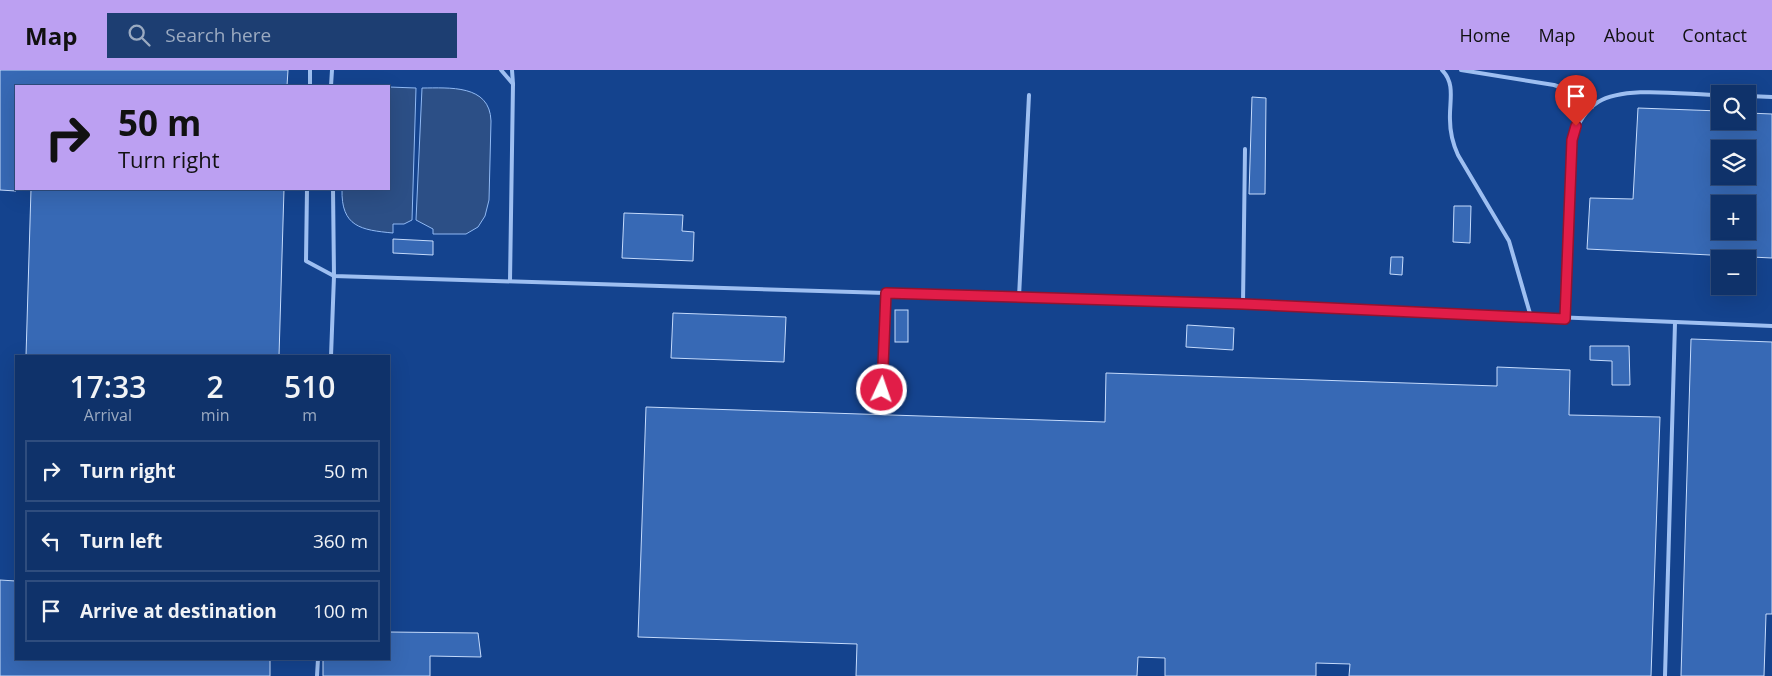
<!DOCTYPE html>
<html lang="en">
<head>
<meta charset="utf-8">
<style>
	body { margin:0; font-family:"Open Sans",sans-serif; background:#1d3e72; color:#f1f3f6; height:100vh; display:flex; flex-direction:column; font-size:19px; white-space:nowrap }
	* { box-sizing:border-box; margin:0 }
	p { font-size:16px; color:#9baac1 }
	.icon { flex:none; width:28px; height:28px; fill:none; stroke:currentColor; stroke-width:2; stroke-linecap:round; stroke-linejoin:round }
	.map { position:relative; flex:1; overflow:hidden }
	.panel { position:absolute; left:15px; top:285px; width:375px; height:305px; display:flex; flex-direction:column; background:#0f326a; border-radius:0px; box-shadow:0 5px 20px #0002,0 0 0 1px #2f4d7e }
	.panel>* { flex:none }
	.guide { position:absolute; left:15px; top:15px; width:375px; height:105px; border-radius:0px; box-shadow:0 5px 20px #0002,0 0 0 1px #2f4d7e; background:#bca0f2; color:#111; overflow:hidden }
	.tools { position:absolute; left:1711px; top:15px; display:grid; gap:10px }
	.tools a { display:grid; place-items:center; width:45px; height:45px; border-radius:0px; background:#0f326a; box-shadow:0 5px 20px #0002,0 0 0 1px #2f4d7e; font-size:25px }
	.pin { position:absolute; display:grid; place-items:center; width:42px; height:42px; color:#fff; margin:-51px -21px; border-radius:50% 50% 50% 0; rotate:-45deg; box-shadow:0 0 5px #0007 }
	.pin .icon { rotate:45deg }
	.me { position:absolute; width:55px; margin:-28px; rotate:3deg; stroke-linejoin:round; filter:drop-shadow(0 0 4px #0008) }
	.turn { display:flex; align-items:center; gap:18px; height:105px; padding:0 20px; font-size:22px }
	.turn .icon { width:65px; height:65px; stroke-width:2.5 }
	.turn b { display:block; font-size:35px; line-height:42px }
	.eta { display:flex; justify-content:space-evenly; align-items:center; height:85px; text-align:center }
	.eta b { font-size:30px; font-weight:600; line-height:35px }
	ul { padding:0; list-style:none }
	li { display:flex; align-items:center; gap:15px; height:62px; margin:0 10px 8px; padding:0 10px; border:2px solid #2f4d7e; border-radius:0px }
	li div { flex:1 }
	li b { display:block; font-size:19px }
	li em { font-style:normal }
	header { display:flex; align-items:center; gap:30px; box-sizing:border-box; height:70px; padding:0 25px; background:#bca0f2; color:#111 }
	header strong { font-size:24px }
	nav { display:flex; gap:28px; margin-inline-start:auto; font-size:18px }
	.search { width:350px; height:45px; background:#1d3e72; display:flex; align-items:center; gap:12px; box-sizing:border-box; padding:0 18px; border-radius:0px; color:#9baac1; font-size:19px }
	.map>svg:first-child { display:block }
	.water { fill:#2c4f86; stroke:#90b9f4 }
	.building { fill:#3769b5; stroke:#c5dbfc; fill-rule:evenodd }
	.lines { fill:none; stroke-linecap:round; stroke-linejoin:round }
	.lane { stroke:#9ebff1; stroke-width:4 }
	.route-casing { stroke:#92132f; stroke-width:12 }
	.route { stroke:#e11d48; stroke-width:9 }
</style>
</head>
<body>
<header>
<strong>Map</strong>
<div class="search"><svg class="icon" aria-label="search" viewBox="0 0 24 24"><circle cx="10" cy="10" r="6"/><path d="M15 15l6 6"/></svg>Search here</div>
<nav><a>Home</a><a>Map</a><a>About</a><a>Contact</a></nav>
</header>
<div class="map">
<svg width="1772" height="606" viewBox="0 0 1772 606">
	<rect width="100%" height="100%" fill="#14438e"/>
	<g class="water">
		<path d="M389,17L416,18L412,150L404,154H393V163C361,160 341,157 342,119H389Z"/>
		<path d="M422,18C449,18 490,14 491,51L489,130L485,146L478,157L466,164H433V159L416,150Z"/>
	</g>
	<g class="building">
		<path d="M0,0H288L287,16H16V121L0,120Z"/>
		<path d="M1252,27L1266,28L1265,124H1249Z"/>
		<path d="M1638,38L1720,41V51H1748V43L1772,44V188L1587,179L1590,128L1633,129ZM1720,79H1748V106H1720ZM1720,134H1748V161H1720Z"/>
		<path d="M31,119H284L279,286H26Z"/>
		<path d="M1454,136H1471L1470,173L1453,172Z"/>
		<path d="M624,143L683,145L682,161L694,162L693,191L622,188Z"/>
		<path d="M393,169L433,171V185L393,183Z"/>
		<path d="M1391,187H1403L1402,205L1390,204Z"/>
		<rect x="895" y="240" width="13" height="32"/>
		<path d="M673,243L786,247L784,292L671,288Z"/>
		<path d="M1187,255L1234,258L1233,280L1186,277Z"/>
		<path d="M1691,269L1772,272V544H1766L1764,606H1681Z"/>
		<path d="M1590,276H1629L1630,315H1612V291L1590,290Z"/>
		<path d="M1497,297L1570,300L1569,345L1660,347L1651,606H1349L1350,594L1316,593V606H1165V588L1138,587L1137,606H856L857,574L638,567L646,337L1105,352L1106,303L1497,316Z"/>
		<path d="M0,510L16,511V589H270V606H0Z"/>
		<path d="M389,562L478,563L481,587L430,586V606H323V589H389Z"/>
	</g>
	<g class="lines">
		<g class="lane">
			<path d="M501,0L513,14L510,211"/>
			<path d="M512,0L513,14"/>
			<path d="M1442,0C1456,14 1449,32 1450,50C1450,63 1453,74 1458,85L1509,171L1531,247"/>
			<path d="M1461,0L1554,15L1574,22L1592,37"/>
			<path d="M310,16V0"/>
			<path d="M331,16L332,0"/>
			<path d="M1748,26L1772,27"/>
			<path d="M307,119L306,191L334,206L1243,234L1772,256"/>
			<path d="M1019,227L1029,25"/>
			<path d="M1243,234L1245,79"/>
			<path d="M1565,249L1572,70C1577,55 1584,41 1598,32C1626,15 1687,25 1720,25"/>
			<path d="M331,286L334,206L333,119"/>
			<path d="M882,320L886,223"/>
			<path d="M317,606L318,589"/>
			<path d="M1665,606L1675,253"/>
		</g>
	</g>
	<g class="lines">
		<g class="route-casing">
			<path id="route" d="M882,320L886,223L1243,234L1565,249L1572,70L1576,56"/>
		</g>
		<use href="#route" class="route"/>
	</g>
</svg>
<div class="tools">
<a><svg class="icon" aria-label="search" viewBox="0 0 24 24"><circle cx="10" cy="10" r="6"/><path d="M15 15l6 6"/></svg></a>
<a><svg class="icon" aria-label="layers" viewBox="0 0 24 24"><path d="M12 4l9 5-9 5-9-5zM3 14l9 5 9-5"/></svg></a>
<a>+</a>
<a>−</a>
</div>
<div class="pin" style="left:1576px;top:56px;background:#d93025"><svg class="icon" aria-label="arrive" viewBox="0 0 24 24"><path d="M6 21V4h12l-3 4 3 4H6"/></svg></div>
<svg class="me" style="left:882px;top:320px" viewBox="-20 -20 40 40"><circle r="17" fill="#e11d48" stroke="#fff" stroke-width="3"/><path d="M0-11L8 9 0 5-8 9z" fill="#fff"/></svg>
<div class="guide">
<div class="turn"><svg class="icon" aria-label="right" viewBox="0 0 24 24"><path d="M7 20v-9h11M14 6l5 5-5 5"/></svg><div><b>50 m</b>Turn right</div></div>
</div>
<section class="panel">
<div class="eta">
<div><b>17:33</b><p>Arrival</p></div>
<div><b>2</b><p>min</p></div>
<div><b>510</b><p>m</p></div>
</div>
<ul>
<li><svg class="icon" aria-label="right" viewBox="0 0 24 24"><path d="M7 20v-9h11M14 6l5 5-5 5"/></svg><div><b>Turn right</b></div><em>50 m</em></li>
<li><svg class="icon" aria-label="left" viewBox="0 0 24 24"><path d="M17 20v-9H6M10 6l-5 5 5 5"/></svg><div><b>Turn left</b></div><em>360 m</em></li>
<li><svg class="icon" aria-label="arrive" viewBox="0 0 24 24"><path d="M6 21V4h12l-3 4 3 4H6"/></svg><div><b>Arrive at destination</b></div><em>100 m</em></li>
</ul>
</section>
</div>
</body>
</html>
